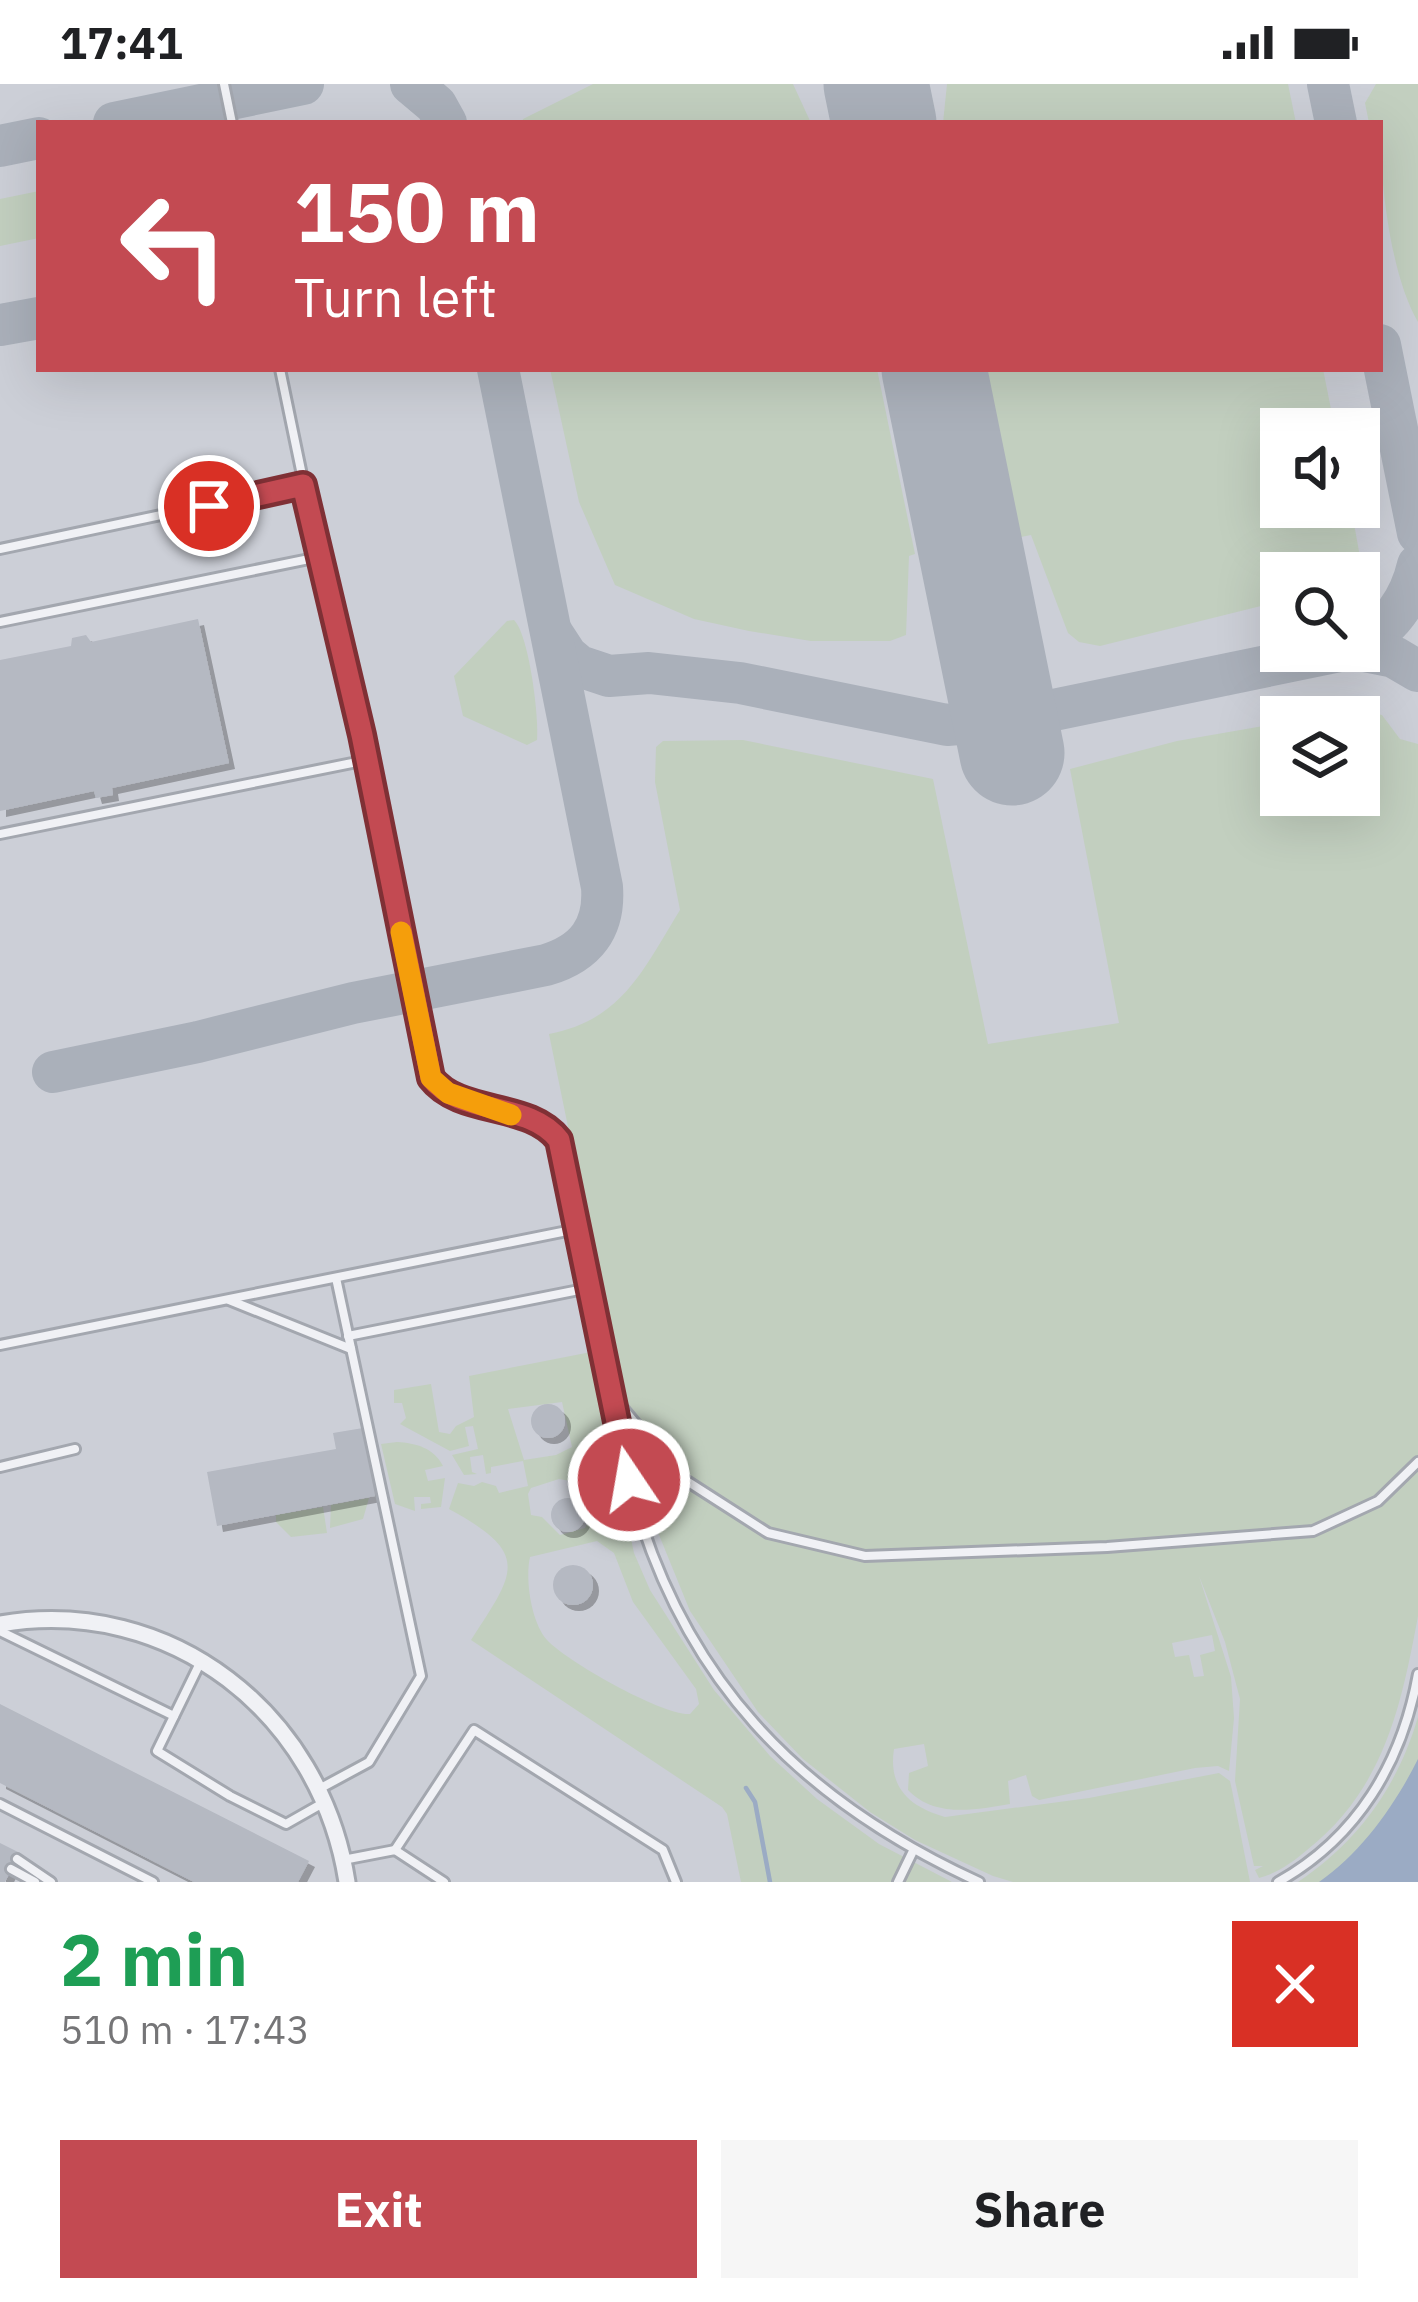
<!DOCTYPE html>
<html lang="en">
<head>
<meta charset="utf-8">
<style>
	body { margin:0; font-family:"IBM Plex Sans",sans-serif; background:#f6f6f6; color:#202124; height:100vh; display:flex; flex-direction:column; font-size:45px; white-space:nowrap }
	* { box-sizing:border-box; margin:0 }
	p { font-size:39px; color:#757577 }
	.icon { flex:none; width:66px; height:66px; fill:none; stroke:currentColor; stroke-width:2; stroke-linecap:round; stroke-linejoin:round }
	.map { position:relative; height:1798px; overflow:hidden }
	.panel { display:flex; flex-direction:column; background:#fff; flex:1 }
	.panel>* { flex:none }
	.guide { position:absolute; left:36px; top:36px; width:1347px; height:252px; border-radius:0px; box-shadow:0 12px 48px #0002; background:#c34a52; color:#fff; overflow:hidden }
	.buttons { position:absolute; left:1260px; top:324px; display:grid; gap:24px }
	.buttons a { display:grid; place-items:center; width:120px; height:120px; border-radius:0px; background:#fff; box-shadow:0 12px 48px #0002; font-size:60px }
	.pin { position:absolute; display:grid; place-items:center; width:102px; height:102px; color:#fff; margin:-51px; border:6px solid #fff; border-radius:50%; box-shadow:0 3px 12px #0007 }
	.me { position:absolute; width:132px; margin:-66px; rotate:348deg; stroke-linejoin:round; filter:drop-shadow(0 0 9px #0008) }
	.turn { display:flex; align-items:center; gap:42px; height:252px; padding:0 60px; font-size:54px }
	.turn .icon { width:156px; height:156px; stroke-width:2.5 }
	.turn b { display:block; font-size:84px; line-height:102px }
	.round { display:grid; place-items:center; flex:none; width:126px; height:126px; border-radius:0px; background:#f6f6f6 }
	.overview { display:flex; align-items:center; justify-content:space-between; height:204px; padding:0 60px }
	h1 { font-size:72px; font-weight:800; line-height:90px; color:#1e9e55 }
	.button { display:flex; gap:24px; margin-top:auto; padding:24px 60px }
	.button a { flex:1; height:138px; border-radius:0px; background:#c34a52; color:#fff; font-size:48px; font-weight:800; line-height:138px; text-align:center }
	.button a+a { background:#f6f6f6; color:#202124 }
	.status { display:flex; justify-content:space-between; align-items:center; height:84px; padding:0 60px; background:#fff; direction:ltr }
	.status svg { height:33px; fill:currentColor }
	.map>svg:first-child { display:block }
	.built { fill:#cccfd7; fill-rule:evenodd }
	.green { fill:#c2cfbf; fill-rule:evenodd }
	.water { fill:#9babc4 }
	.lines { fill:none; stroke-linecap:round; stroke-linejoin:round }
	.stream { stroke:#9babc4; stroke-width:4.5 }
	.taxiway { stroke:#aab0ba; stroke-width:42 }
	.runway { stroke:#aab0ba; stroke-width:105 }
	.building { fill:#b5b9c2; filter:url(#shadow) }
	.service-casing { stroke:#a3a7af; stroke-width:14 }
	.minor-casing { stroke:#a3a7af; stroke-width:21 }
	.service { stroke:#f0f1f5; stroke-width:8 }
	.minor { stroke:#f0f1f5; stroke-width:15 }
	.route-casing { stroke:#7f3035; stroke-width:30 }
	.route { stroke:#c34a52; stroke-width:21 }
	.slow { stroke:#f59e0b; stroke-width:21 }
</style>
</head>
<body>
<div class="status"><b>17:41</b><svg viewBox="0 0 49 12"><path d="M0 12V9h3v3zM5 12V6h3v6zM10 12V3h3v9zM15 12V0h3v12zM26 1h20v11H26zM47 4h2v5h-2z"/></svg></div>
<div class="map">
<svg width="1418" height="1798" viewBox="0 0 1418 1798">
	<defs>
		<filter id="shadow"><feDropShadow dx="6" dy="6" stdDeviation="0" flood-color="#0004"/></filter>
	</defs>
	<rect width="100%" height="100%" fill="#dde0e6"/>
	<path class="built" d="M0,0H1418V1798H0ZM39,39H1380V285H39ZM1281,345H1359V423H1281ZM1281,489H1359V567H1281ZM1281,633H1359V711H1281Z"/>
	<g class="green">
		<path d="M593,0H793L811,39H522L523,35Z"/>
		<path d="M947,0H1288L1296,39H943Z"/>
		<path d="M1376,0H1418V238C1390,190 1380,96 1380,39H1369L1365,19Z"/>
		<path d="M39,107V154L0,162V115Z"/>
		<path d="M550,285H877L915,470L909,472L906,551L890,557H811L749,547L694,535L615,501L579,418Z"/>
		<path d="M987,285H1323L1335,345H1281V423H1351L1360,473L1356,489H1281V517L1100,562L1079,558L1068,549L1031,451L1021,453Z"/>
		<path d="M514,536C529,551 539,632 537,656L527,661L463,632L454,592L507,537Z"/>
		<path d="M1357,626L1382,631L1400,655L1418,660V1532C1401,1623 1384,1705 1307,1766C1293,1778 1276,1790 1259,1794L1255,1786L1263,1782H1254L1235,1697L1240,1615L1225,1558L1199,1492L1231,1593L1234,1634L1229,1687L1218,1682L1195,1684L1039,1716L1032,1712L1026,1691L1008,1697L1010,1720C975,1726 935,1734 908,1706L909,1689L928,1682L924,1660L894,1665C888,1704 910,1723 945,1733L1089,1714L1219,1689L1230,1697L1232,1706L1250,1798H1013L993,1792L915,1756L870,1728L803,1675L758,1628L690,1527L644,1414L549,950C623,936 644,884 680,826L655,698L656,663L663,657L743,656L933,695L988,960L1119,939L1070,685L1177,657L1281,639V711H1359V633H1319ZM1212,1551L1215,1567L1200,1571L1204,1592L1194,1593L1189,1571L1175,1573L1172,1559Z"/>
		<path d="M591,1268L634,1469L650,1506L714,1606L770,1672L817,1715L879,1760L952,1798H741L727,1730L722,1723L471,1556C515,1488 532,1470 449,1425L458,1399L474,1402L482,1398L496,1402L499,1409L528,1402L523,1377L491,1383V1389L486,1390L483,1371L470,1373L472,1388L477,1390L464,1391L452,1371L478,1365L473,1342L465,1343L469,1362L450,1367L400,1340L406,1334L402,1319H394V1306L431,1300L439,1348L450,1350L456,1342L474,1333L469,1292ZM562,1318L572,1363L556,1371L524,1376L508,1325ZM559,1395L576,1398L588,1439L585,1444L560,1451L542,1433L531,1431L528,1410L531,1404ZM597,1457L614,1469L633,1518L696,1605L699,1620L690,1630C663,1632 566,1577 547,1556C531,1538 525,1495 530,1473Z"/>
		<path d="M397,1358C416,1359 434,1364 443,1382L425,1386L428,1397L445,1394L441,1423L421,1425V1420L431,1419L430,1413H414L415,1427L395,1420L381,1360Z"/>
		<path d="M369,1414L363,1435L330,1444L331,1421Z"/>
		<path d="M323,1423L327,1449L291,1453L276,1438V1431Z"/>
		<path d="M1418,1633V1722L1360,1798H1298C1358,1758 1398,1702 1418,1633Z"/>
	</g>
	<path class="water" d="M1418,1675V1798H1319C1362,1768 1395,1721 1418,1675Z"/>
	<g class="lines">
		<path class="stream" d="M746,1704L755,1718L770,1798"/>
		<g class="taxiway">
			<path d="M411,0L436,21L446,39"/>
			<path d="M871,0L880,39"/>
			<path d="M1328,0L1336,39"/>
			<path d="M114,39L303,0"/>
			<path d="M0,62L39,54"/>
			<path d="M0,241L39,234"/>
			<path d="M1380,261L1418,449"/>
			<path d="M552,549L567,572L579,582L609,592L649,589L740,599L947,641L1005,636L1340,567"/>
			<path d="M1359,560C1391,543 1410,516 1418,481"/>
			<path d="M1359,566L1394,573L1418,587"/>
			<path d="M53,988L198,958L353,919L546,881C586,869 605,844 602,803L498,285"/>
		</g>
		<g class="runway">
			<path d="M876,0L884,39"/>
			<path d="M934,285L1012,669"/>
		</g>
	</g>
	<g class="building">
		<path d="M198,535L229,679L112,704L113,711L96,714L94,707L0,727V576L71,562L72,554L86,551L91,558Z"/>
		<circle cx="548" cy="1337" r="17"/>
		<path d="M363,1344L375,1412L217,1442L207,1388L336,1365L333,1349Z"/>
		<circle cx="568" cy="1431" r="17"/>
		<circle cx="573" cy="1501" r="20"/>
		<path d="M0,1620L309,1777L298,1798H194L0,1699Z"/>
		<path d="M0,1759L20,1769L5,1798H0Z"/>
	</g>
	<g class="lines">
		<g class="service-casing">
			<g id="service">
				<path d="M224,0L232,39"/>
				<path d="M280,285L319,473L362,651L431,993C460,1032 530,1018 559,1056L629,1396C679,1593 798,1715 979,1798"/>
				<path d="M0,465L303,401"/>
				<path d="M0,538L319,473"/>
				<path d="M0,750L367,676"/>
				<path d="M229,1216L351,1265"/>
				<path d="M348,1252L589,1204"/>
				<path d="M0,1261L577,1145"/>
				<path d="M612,1311L679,1392L768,1449L865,1472L1107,1463L1313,1447L1378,1417L1418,1378"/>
				<path d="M0,1383L75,1365"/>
				<path d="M0,1547L174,1632"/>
				<path d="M201,1577L157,1667L230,1712L286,1740L323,1719"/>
				<path d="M319,1705L369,1678L421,1592L336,1194"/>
				<path d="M0,1720L153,1798"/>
				<path d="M395,1766L474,1646L663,1766L676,1798"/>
				<path d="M17,1775L51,1798"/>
				<path d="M343,1776L395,1766L444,1798"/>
				<path d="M11,1785L35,1798"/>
				<path d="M898,1798L913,1767"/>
				<path d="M1278,1798C1357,1754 1402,1679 1418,1590"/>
			</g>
		</g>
		<g class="minor-casing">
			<path id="minor" d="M0,1540C171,1511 321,1630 347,1798"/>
		</g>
		<use href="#service" class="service"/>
		<use href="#minor" class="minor"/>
	</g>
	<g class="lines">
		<g class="route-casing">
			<path id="route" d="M209,422L303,401L362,651L431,994C460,1032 530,1017 559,1056L629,1396"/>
		</g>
		<use href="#route" class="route"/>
		<path class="slow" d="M401,848L431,994L448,1009L511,1031"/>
	</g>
</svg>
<div class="buttons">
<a><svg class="icon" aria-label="sound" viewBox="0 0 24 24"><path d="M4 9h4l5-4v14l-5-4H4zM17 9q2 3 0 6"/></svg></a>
<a><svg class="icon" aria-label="search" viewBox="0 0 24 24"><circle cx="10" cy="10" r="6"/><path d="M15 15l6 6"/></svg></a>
<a><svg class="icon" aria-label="layers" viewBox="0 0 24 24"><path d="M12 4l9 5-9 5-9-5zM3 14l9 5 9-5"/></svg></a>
</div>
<div class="pin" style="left:209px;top:422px;background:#d93025"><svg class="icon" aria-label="arrive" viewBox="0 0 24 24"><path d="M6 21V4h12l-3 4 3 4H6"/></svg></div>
<svg class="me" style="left:629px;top:1396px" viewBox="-20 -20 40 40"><circle r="17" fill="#c34a52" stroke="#fff" stroke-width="3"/><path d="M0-11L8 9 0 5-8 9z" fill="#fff"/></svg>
<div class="guide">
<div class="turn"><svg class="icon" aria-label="left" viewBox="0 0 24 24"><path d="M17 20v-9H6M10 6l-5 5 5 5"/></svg><div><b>150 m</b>Turn left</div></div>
</div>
</div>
<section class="panel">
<div class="overview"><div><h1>2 min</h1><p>510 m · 17:43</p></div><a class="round" style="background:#d93025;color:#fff"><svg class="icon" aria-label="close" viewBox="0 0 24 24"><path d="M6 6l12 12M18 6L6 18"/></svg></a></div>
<div class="button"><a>Exit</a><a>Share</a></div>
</section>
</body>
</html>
